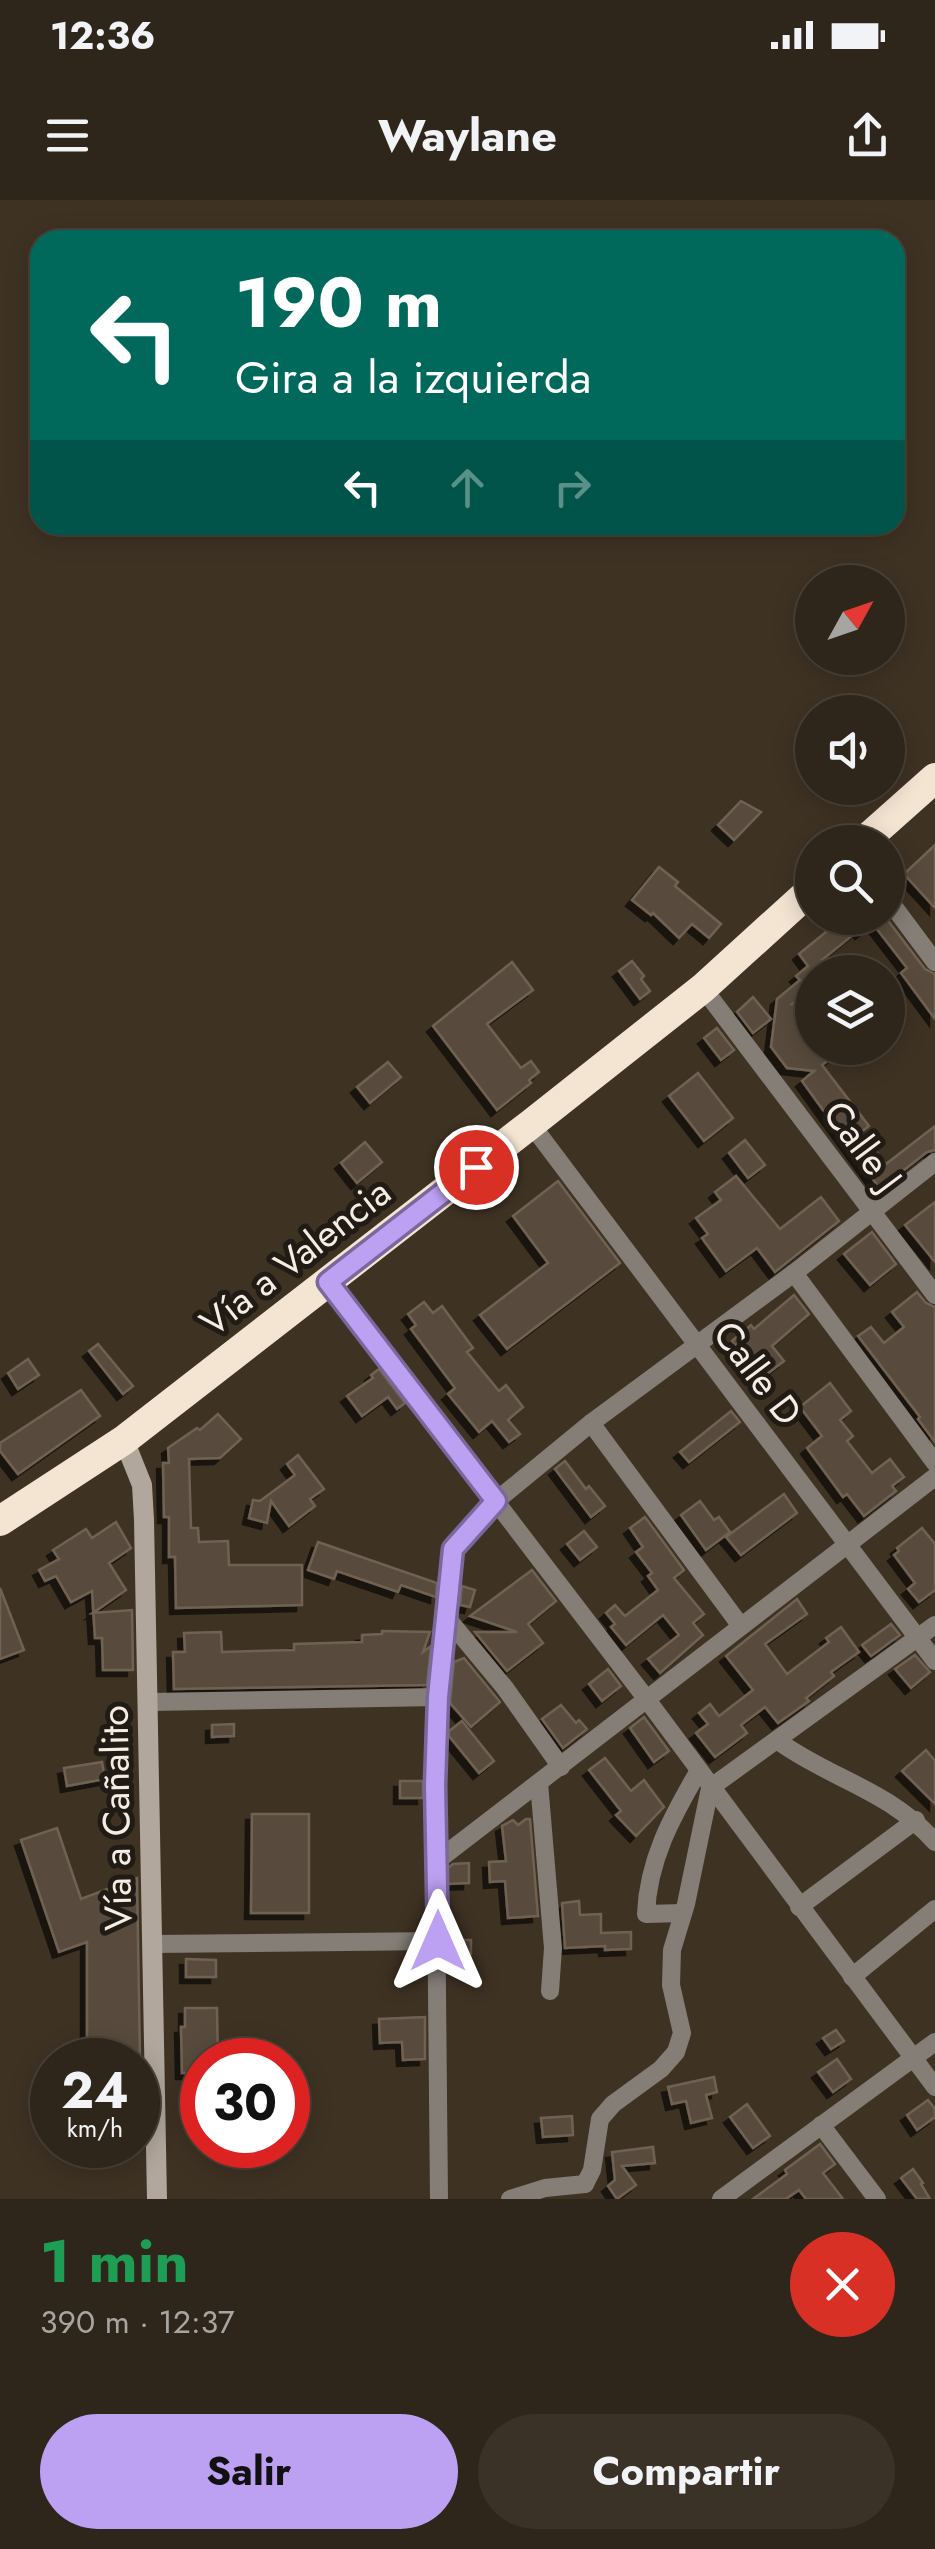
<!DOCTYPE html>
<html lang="es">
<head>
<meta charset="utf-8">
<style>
	body { margin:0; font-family:Jost,sans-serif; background:#3a3227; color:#f1f3f6; height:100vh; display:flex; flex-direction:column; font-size:38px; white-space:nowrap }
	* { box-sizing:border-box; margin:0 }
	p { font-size:32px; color:#a7a5a2 }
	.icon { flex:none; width:55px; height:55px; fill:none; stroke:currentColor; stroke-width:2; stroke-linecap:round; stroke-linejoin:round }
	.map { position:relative; height:1999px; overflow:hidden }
	.panel { display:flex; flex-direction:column; background:#2e261a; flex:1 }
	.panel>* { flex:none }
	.banner { position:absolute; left:30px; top:30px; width:875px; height:305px; border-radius:30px; box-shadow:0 5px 25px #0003,0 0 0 2px #494339; background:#00695c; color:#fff; overflow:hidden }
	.needle { width:65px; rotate:50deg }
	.fabs { position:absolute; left:795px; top:365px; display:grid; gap:20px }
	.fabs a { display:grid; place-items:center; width:110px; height:110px; border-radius:50%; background:#2e261a; box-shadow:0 5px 25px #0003,0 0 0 2px #494339; font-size:50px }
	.speed { position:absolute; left:30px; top:1838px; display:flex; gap:20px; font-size:50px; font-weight:700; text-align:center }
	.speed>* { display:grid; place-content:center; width:130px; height:130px; border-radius:50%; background:#2e261a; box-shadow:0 5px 25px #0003,0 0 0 2px #494339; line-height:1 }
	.speed small { font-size:25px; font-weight:400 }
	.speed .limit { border:15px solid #d22; background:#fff; color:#111 }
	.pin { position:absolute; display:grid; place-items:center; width:85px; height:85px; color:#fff; margin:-42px; border:5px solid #fff; border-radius:50%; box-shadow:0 2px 10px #0007 }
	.me { position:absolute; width:110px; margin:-55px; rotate:0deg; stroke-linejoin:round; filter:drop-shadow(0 0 8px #0008) }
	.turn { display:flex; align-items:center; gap:35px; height:210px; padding:0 40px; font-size:45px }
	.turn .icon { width:130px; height:130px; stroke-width:2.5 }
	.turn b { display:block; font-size:70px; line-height:85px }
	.lanes { display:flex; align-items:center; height:95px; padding:0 40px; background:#0003; justify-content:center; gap:50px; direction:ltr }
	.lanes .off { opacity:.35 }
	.round { display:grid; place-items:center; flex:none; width:105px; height:105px; border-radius:52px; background:#3a3227 }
	.overview { display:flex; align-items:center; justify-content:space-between; height:170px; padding:0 40px }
	h1 { font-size:60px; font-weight:700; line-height:75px; color:#1e9e55 }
	.cta { display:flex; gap:20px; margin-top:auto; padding:20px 40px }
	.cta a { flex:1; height:115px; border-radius:60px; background:#bca0f2; color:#111; font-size:40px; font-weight:700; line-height:115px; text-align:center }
	.cta a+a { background:#3a3227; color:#f1f3f6 }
	.status { display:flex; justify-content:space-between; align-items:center; height:70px; padding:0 50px; background:#2e261a; direction:ltr }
	.status svg { height:28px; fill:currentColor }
	header { display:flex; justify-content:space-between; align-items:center; height:130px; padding:0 40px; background:#2e261a; font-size:45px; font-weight:700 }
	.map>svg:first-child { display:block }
	.building { fill:#594c3d; stroke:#706252; stroke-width:2.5; filter:url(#shadow) }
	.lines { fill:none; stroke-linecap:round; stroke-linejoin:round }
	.street { stroke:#847e77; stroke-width:18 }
	.secondary { stroke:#b1a79c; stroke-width:20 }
	.highway { stroke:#f4e4d2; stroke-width:30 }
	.route-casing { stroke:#7a689d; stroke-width:25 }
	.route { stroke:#bca0f2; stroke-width:18 }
	.labels { text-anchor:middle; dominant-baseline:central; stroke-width:10; stroke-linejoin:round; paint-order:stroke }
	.street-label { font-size:38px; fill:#f5ede4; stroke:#201b14 }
</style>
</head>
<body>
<div class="status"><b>12:36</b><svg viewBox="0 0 49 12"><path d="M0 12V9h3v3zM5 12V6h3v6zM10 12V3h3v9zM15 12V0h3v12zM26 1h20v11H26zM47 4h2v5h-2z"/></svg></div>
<header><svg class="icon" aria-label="menu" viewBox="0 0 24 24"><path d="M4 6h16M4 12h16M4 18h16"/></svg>Waylane<svg class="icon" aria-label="share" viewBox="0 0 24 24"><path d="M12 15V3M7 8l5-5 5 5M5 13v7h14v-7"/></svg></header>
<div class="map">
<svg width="935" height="1999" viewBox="0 0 935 1999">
	<defs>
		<filter id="shadow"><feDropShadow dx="-6" dy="6" stdDeviation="0" flood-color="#0009"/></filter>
	</defs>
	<rect width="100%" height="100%" fill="#3e3223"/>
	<g class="building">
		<path d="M741,601L761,612L734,640L718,625Z"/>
		<path d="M935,645V708L904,674Z"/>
		<path d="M659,667L678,682L675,686L721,724L709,738L692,724L679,738L653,713L651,715L632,700Z"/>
		<path d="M843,718H886L925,769L935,774V819L901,773L907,768L873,724L861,733L859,730L822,760L833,772L812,771V795L808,791L792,804L812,806V848H845L822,865L869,926L861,932L886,964L935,926V950L927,952L880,989L802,881L814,871L787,868L771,847L777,799L800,780L796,776L808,766L799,754Z"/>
		<path d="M632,761L644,776L641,779L650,791L640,799L619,771Z"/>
		<path d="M512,762L533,790L487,824L521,868L531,861L539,872L529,880L531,883L497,910L433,826Z"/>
		<path d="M753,797L771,819L753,833L737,812Z"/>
		<path d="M717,828L734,850L721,860L704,838Z"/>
		<path d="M388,862L401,877L370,903L357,887Z"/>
		<path d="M698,873L733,918L704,941L669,896Z"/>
		<path d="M745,940L765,965L748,978L729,953Z"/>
		<path d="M365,942L382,962L357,983L341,963Z"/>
		<path d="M736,976L780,1029L821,997L839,1021L775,1072L757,1048L726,1071L702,1038L708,1034L696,1018L721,1000L715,992Z"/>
		<path d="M558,981L620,1063L507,1149L480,1115L548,1063L513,1016Z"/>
		<path d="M935,1002V1062L905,1025Z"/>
		<path d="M872,1032L896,1064L870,1085L844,1054Z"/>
		<path d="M917,1092L926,1103L935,1107V1242L918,1219L920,1217L858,1136L871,1127L884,1143L904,1127L892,1112Z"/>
		<path d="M794,1095L809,1114L772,1146L784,1161L762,1178L732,1141L751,1125L754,1129Z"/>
		<path d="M424,1102L433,1113L442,1106L473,1148L467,1152L499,1191L506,1185L523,1207L508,1220L520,1234L509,1242L492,1221L479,1232L448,1194L455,1188L411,1129L416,1125L408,1114Z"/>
		<path d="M98,1144L133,1186L123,1194L89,1151Z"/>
		<path d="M28,1159L39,1175L18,1189L8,1173Z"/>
		<path d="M379,1169L405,1203L397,1209L388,1197L362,1216L347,1196L373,1178L371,1175Z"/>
		<path d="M830,1183L851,1211L840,1220L853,1236L847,1241L872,1273L890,1259L904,1277L892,1286L896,1291L864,1316L847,1294L843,1297L807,1248L822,1236L800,1207Z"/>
		<path d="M81,1190L100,1216L18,1274L0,1251V1243Z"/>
		<path d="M731,1211L740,1222L689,1262L680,1252Z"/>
		<path d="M218,1214L241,1239L220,1258L189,1259L191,1328H198L199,1342L228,1341L229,1365H302V1405L176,1408L175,1357H169V1317H164L163,1263H169L168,1248L197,1228L200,1230Z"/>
		<path d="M298,1255L324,1289L310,1299L315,1306L289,1326L271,1301L267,1323L249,1318L253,1300L260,1301L295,1275L287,1264Z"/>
		<path d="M565,1261L586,1289L589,1286L605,1306L591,1317L555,1269Z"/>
		<path d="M784,1294L797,1313L741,1355L726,1337Z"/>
		<path d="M700,1301L714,1320L719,1317L730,1332L706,1350L681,1315Z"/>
		<path d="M645,1317L684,1370L674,1378L704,1414L693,1423L703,1435L660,1473L648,1459L679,1435L663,1415L626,1445L611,1427L615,1424L606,1413L615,1405L625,1416L658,1390L648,1376L652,1373L636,1352L643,1347L630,1328Z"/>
		<path d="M116,1322L131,1348L109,1363L126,1390L93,1413L132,1410L133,1470H103L102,1438H95L92,1391L71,1402L56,1376L45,1381L39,1370L59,1359L53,1350L86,1329L92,1338Z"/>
		<path d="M922,1328L935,1344V1390L919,1402L908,1389L915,1383L894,1355L899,1351L897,1348Z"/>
		<path d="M584,1331L597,1347L580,1360L567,1344Z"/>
		<path d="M318,1342L437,1383L436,1397L401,1385L398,1392L337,1371L334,1379L308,1370Z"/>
		<path d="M532,1370L556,1401L528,1424L543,1443L507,1471L475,1432H517L470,1416Z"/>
		<path d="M462,1386L475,1390L470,1407L460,1405Z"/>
		<path d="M0,1388L24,1450L0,1459Z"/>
		<path d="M797,1399L807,1414L765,1444L787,1474L829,1442L826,1438L841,1427L859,1452L831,1472L834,1476L806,1498L809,1501L778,1523L765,1507L741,1525L747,1533L715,1557L696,1533L708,1524L699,1513L710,1504L719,1516L753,1490L726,1456Z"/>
		<path d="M891,1424L900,1435L871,1456L862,1445Z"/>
		<path d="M382,1431L430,1432L423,1452L431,1446L427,1485L174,1489L173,1452H185L184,1433L221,1432L222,1452L294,1450V1444L362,1442V1435L382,1434Z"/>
		<path d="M915,1455L930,1472L911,1488L895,1469Z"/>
		<path d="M464,1458L500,1502L471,1527L450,1503L454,1462Z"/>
		<path d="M608,1469L621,1486L602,1501L589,1484Z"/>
		<path d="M561,1505L576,1523L579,1520L587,1529L563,1548L542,1519Z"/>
		<path d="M644,1517L669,1551L654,1562L630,1528Z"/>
		<path d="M462,1521L494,1561L479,1573L449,1536V1531Z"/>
		<path d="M234,1524V1536L212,1537V1525Z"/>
		<path d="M926,1550L935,1561V1604L902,1571Z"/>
		<path d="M605,1558L631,1591L644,1580L664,1607L636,1636L616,1615L621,1611L589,1570Z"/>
		<path d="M102,1562L105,1579L67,1586L64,1568Z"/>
		<rect x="400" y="1581" width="23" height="17"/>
		<path d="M252,1614H309V1713H251Z"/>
		<path d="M526,1619H530L538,1716L508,1718L505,1681L490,1682L489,1662L506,1661L502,1626L513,1620L518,1625Z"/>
		<path d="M57,1628L81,1699L137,1678L140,1860H87V1742L59,1752L21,1640Z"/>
		<path d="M469,1663V1683L448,1684V1668L453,1664Z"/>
		<path d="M579,1701L580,1715L601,1714V1733L631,1732V1749L605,1750V1746L565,1748L562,1703Z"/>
		<path d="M455,1740H471V1754H456Z"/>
		<path d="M186,1759L216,1760V1777H186Z"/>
		<path d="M185,1808H217L218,1860H202V1873H182L181,1827H185Z"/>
		<path d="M425,1817V1859L403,1860L402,1842L380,1843L379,1819Z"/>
		<path d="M836,1830L844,1841L831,1849L823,1838Z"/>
		<path d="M837,1859L851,1879L833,1892L818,1872Z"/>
		<path d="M714,1877L717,1892L706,1895L712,1918L691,1923L686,1901L672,1904L668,1887Z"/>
		<path d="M928,1900L935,1909V1917L917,1930L907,1915Z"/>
		<path d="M747,1904L770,1936L753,1948L730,1917Z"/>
		<path d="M572,1916L573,1935L543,1937L541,1918Z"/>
		<path d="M820,1944L835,1964L823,1973L843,1999H806L799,1990L786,1999H753L787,1974L785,1970Z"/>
		<path d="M653,1947L655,1963L622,1966L636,1985L617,1999L608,1986L615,1980L612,1952Z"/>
		<path d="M913,1969L923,1983L921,1984L930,1999H917L901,1978Z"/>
	</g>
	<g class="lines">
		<g class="street">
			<path d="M888,699L935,762"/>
			<path d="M703,788L935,1095"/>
			<path d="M531,924L935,1461"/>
			<path d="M794,1073L935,1263"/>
			<path d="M328,1082L645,1497L935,1887"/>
			<path d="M591,1223L740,1425"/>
			<path d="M447,1418L505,1488L561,1567"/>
			<path d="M149,1502L438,1497"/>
			<path d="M778,1541C832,1580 888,1589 935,1642"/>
			<path d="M539,1583L553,1748L550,1791"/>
			<path d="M438,1660L935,1277"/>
			<path d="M799,1707L916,1620"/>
			<path d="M683,1713L646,1714C648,1660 672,1617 698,1572"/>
			<path d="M153,1744L438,1741"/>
			<path d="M852,1777L935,1709"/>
			<path d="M821,1925L877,1999"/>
			<path d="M585,1984L592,1970L600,1919L613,1904L661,1869L676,1852L682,1833L671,1785L672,1750L686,1704L710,1588L935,1425"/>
			<path d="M439,1999L435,1585L438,1497L453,1349L496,1301L591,1223L794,1073L935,962"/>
			<path d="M510,1999L545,1988L585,1984"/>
			<path d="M721,1999L935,1842"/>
		</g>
		<path class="secondary" d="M124,1240L142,1285L144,1320L157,1999"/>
		<g class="highway">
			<path d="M863,642L935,578"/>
			<path d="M0,1321L124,1240L531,924L703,788L812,689"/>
		</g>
	</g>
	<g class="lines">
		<g class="route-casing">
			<path id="route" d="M438,1741L435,1585L438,1497L453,1349L496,1301L328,1082L476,967"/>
		</g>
		<use href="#route" class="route"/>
	</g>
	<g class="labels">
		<g class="street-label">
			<text transform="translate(863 946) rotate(53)">Calle J</text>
			<text transform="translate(295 1057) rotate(-38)">Vía a Valencia</text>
			<text transform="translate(758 1173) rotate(53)">Calle D</text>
			<text transform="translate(116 1618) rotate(-91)">Vía a Cañalito</text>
		</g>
	</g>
</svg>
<div class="fabs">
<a><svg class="needle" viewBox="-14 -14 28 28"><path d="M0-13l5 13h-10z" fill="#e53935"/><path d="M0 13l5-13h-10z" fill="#a7a5a2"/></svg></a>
<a><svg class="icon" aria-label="sound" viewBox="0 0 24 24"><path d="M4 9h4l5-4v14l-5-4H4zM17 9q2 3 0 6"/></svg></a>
<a><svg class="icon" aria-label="search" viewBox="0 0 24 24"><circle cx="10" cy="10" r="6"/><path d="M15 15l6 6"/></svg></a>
<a><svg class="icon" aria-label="layers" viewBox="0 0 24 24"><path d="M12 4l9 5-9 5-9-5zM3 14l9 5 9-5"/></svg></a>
</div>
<div class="speed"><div>24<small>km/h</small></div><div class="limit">30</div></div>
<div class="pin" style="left:476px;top:967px;background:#d93025"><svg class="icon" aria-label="arrive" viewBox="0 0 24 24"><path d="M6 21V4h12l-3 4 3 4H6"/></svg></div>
<svg class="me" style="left:438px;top:1741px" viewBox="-20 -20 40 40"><path d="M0-17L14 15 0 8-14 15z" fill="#bca0f2" stroke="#fff" stroke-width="4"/></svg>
<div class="banner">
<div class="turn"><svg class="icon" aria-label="left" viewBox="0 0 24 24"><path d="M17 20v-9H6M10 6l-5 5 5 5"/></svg><div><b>190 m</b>Gira a la izquierda</div></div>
<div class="lanes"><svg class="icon" aria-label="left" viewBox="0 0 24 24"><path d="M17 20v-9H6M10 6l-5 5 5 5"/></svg><svg class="icon off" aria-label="ahead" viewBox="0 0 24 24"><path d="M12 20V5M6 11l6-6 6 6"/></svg><svg class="icon off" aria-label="right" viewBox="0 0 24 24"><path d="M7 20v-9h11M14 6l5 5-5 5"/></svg></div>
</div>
</div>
<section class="panel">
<div class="overview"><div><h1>1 min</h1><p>390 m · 12:37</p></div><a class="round" style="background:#d93025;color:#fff"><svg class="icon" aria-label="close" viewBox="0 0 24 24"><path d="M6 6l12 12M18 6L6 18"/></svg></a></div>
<div class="cta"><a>Salir</a><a>Compartir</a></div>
</section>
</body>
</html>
